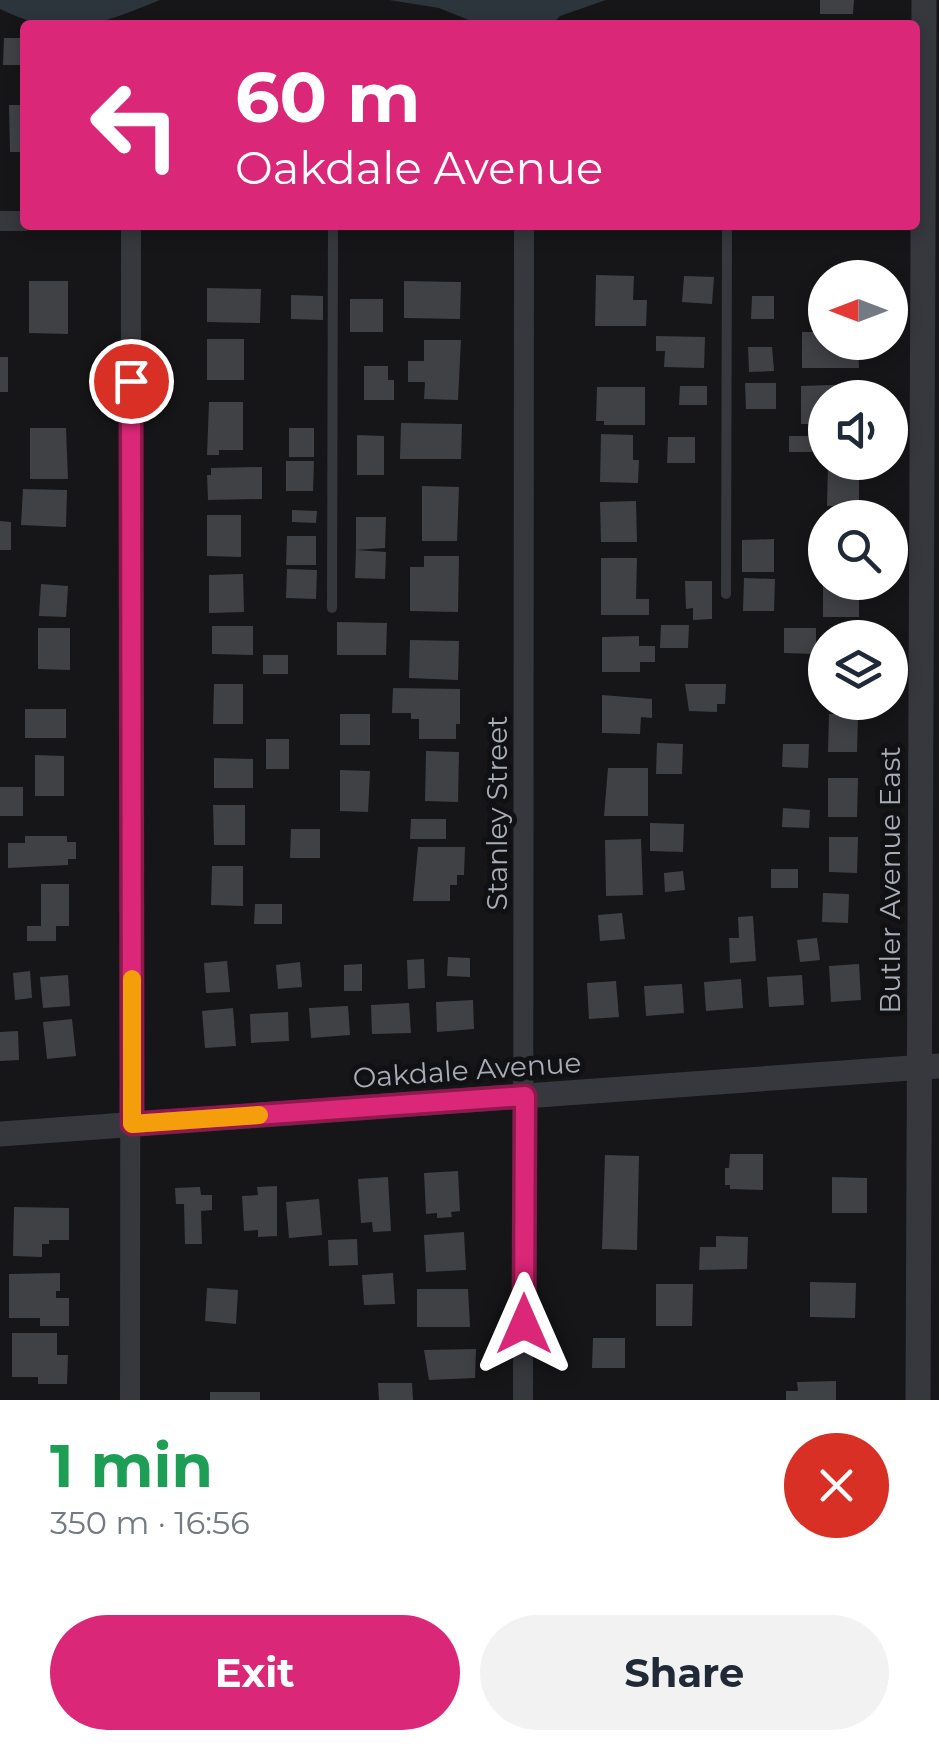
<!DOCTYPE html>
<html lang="en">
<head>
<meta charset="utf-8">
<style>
	body { margin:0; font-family:Montserrat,sans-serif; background:#f2f2f3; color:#1f2937; height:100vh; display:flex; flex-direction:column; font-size:38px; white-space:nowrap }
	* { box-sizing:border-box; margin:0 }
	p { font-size:32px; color:#747a83 }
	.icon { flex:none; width:55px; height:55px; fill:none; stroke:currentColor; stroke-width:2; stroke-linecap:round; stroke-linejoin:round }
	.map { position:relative; height:1400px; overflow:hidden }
	.panel { display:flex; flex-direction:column; background:#fff; flex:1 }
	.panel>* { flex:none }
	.banner { position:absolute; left:20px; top:20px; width:900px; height:210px; border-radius:10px; box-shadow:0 5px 15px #0003; background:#db2777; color:#fff; overflow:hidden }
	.needle { width:65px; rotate:270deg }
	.buttons { position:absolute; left:808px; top:260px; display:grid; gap:20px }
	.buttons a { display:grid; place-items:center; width:100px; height:100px; border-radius:50%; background:#fff; box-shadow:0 5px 15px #0003; font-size:50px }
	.pin { position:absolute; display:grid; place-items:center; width:85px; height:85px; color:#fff; margin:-42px; border:5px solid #fff; border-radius:50%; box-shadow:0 2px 10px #0007 }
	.me { position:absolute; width:110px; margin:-55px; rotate:0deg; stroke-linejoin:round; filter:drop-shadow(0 0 8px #0008) }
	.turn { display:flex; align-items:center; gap:35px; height:210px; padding:0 50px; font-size:45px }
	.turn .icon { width:130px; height:130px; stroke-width:2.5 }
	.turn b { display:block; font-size:70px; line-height:85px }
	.round { display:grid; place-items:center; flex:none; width:105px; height:105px; border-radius:52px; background:#f2f2f3 }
	.summary { display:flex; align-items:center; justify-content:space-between; height:170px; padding:0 50px }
	h1 { font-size:60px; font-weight:700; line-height:75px; color:#1e9e55 }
	.button { display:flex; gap:20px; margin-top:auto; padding:20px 50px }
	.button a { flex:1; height:115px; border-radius:60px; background:#db2777; color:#fff; font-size:40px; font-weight:700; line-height:115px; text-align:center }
	.button a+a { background:#f2f2f3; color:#1f2937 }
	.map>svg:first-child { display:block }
	.water { fill:#2c353c }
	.building { fill:#404145 }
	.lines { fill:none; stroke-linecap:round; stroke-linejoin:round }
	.service { stroke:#37383d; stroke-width:10 }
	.minor { stroke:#37383d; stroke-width:20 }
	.tertiary { stroke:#37383d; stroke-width:25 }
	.route-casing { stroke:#8e194d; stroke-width:25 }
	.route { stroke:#db2777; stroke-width:18 }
	.slow { stroke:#f59e0b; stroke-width:18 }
	.labels { text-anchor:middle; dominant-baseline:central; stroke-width:10; stroke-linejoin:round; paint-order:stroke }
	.street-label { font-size:28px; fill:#a8adb8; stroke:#111113 }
</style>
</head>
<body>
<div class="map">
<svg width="939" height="1400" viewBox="0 0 939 1400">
	<rect width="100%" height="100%" fill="#161618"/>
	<g class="water">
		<path d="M0,0H160C98,25 64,40 0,9Z"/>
		<path d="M389,0H606L560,16L551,25H481L439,8Z"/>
	</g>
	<g class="building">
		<path d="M820,0H854L853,14H820Z"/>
		<path d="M4,38H23L22,65H3Z"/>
		<path d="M9,105H25V152H10Z"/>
		<path d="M596,275L634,276L633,300H647L646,326H595Z"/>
		<path d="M684,276L714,277L712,304L682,302Z"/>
		<path d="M29,281H68V334L29,333Z"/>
		<path d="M404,281L461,282L460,319L404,318Z"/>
		<path d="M207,288L261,289L260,323L207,322Z"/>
		<path d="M291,295L323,296V320L291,319Z"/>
		<path d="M752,296H774V319H751Z"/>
		<rect x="350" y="299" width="33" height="33"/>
		<path d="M802,332H825V342L858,345L859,368H802Z"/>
		<path d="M656,336L705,337L704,368L664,367L665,351H656Z"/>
		<rect x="207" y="339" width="37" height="41"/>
		<path d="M424,340H461L458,400L424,399L425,382H408V361H424Z"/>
		<path d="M748,347H772L774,371L749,372Z"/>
		<rect x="0" y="357" width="8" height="35"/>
		<path d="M364,366H388V380H394V400H364Z"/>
		<path d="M745,383H776V409H746Z"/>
		<path d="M860,384V398H825V424H801V386Z"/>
		<path d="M680,386H707V405H679Z"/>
		<path d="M597,387H645V425H604V421H596Z"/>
		<path d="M209,402H243V450H219V455H207Z"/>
		<path d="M401,423L462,424L461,459H400Z"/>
		<path d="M30,428H66L68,479H30Z"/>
		<rect x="289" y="428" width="25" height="29"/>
		<path d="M601,434L633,435V460H639L638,483L600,482Z"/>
		<path d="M357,435L384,436V475H357Z"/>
		<rect x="789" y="436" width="25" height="16"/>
		<path d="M668,437H695V463H667Z"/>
		<path d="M286,461H314L313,491H286Z"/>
		<path d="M828,462H859V506H827Z"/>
		<path d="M262,467V499L208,500L207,475H211V468Z"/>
		<path d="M422,486L459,487L457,541H422Z"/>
		<path d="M23,489L67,490L66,527L21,525Z"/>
		<path d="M636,501L637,542H601L600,502Z"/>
		<path d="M292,510L317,511L316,523L292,522Z"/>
		<path d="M207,515H241V557L207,556Z"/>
		<path d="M356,517H386L385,548L356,550Z"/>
		<path d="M0,521L11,522V550H0Z"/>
		<path d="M287,536H316V565H286Z"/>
		<path d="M774,539V572H742V540Z"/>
		<path d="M356,550L386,552L385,579L355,578Z"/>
		<path d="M424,556H459L458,612L410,611V567H424Z"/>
		<path d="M601,558H637L636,599H649V615H601Z"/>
		<path d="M287,569L317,570L316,599L286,598Z"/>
		<path d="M243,574L244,612L209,613V575Z"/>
		<path d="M744,578L775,579L774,611H743Z"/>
		<path d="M685,581H712V619L693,620V608L686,609Z"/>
		<rect x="823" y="582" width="36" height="35"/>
		<path d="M41,584L68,586L66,617L39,616Z"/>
		<path d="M337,622L387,623L386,655H337Z"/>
		<path d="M661,625H689L688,648H660Z"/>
		<path d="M212,626H253V655L212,654Z"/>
		<path d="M38,628H70V670L38,669Z"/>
		<path d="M784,628H816V654L784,653Z"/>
		<path d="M639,636V646H655V662H640V672H602V637Z"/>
		<path d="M410,640L459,641L458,680L409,678Z"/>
		<rect x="263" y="655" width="25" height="19"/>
		<path d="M214,684H243V724H213Z"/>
		<path d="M685,684H726L725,704H717V712L689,711Z"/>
		<path d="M393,688L460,689V724H456V739H419V719H411V713H392Z"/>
		<path d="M602,695L652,699V718L641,717L640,734L602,733Z"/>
		<rect x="25" y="709" width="41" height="29"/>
		<rect x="340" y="714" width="30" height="31"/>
		<path d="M829,714L858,715L857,752H828Z"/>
		<rect x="266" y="739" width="23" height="30"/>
		<path d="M657,743L683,744L682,774H656Z"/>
		<path d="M783,744H809L808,768L782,767Z"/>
		<path d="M426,751L459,752L458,802L425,801Z"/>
		<path d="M35,755L64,756V796H35Z"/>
		<path d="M214,758L253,759V788H214Z"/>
		<path d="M608,768H648V816H604Z"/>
		<path d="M340,770L370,771L368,812L340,811Z"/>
		<path d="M828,778H858L857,817H828Z"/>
		<rect x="0" y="787" width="23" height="29"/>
		<path d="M213,805H245V845H214Z"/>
		<path d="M783,808L810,810L809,828L782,827Z"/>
		<path d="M411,819H446V839H410Z"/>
		<path d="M650,823L684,824L683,852L650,851Z"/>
		<path d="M291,829H320V858H290Z"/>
		<path d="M25,836H67V842H76V859H68V865L8,868V843H25Z"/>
		<path d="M829,837H858L857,873L829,872Z"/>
		<path d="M641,839L643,895L606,896L605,840Z"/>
		<path d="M418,847H465L464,875H457V885H450V901H413Z"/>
		<path d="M212,866H243V906L211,905Z"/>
		<rect x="771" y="869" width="27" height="19"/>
		<path d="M683,871L685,890L665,892L664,873Z"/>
		<path d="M41,884H69V926H56V941H27V926H41Z"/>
		<path d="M823,893L849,894L848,923L822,922Z"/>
		<path d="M255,904H282V924H254Z"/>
		<path d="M622,913L625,939L600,941L598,915Z"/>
		<path d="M753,916L756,961L730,963L729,938H739L738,917Z"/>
		<path d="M817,938L820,960L800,962L797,940Z"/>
		<path d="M448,957L470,958V977L447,976Z"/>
		<path d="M424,959L425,988L408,989L407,960Z"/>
		<path d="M227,961L230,992L206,993L204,963Z"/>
		<path d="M300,962L302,987L278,989L276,965Z"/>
		<path d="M362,964V991H344V965Z"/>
		<path d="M859,964L861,1000L831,1002L829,966Z"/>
		<path d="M30,971L32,998L15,1000L13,973Z"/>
		<path d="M68,975L70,1006L43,1008L40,977Z"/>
		<path d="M802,975L804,1005L769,1007L767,977Z"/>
		<path d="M741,979L743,1008L706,1011L704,982Z"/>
		<path d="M616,981L619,1017L589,1019L587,983Z"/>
		<path d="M682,984L684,1013L646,1016L644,986Z"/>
		<path d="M473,1000L474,1029L437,1032L436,1002Z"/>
		<path d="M409,1003L411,1033L372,1034L371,1005Z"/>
		<path d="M348,1006L350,1035L311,1038L309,1008Z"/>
		<path d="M233,1008L236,1046L205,1048L202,1011Z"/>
		<path d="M288,1012L289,1041L251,1043L250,1014Z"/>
		<path d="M72,1019L76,1056L47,1059L43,1022Z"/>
		<path d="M18,1031L19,1060L0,1061V1032Z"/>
		<path d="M730,1154H763V1190L730,1189V1185H725V1168H729Z"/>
		<path d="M605,1155L639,1156L637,1250L602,1249Z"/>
		<path d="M458,1171L460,1211L451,1212L452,1217L437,1218V1213L426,1214L424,1173Z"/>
		<path d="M388,1177L391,1231L373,1232L372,1222L361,1223L358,1179Z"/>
		<path d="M832,1177L867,1178V1213H832Z"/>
		<path d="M277,1186V1236L258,1237V1230L244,1231L242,1196L258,1195L257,1187Z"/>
		<path d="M200,1187L201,1195H212V1210L201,1211L202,1244H185L184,1204H176L175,1188Z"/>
		<path d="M319,1199L322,1235L289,1238L286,1202Z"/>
		<path d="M14,1207L69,1208V1240H49V1244H42V1257L13,1256Z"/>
		<path d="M464,1232L466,1270L426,1272L424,1235Z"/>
		<path d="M716,1236L748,1237L747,1269L699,1270L700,1247H716Z"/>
		<path d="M357,1239L358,1265L329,1266L328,1240Z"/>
		<path d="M60,1273V1291H56V1298H69V1326H40V1318H9V1274Z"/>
		<path d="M393,1273L395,1304L364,1305L362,1275Z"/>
		<path d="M810,1282L856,1283L855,1318L810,1317Z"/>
		<path d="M656,1284H693L692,1326H656Z"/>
		<path d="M207,1288L238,1290L236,1324L205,1321Z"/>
		<path d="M417,1289H468L470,1327H417Z"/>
		<path d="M12,1333H57V1355H68L67,1384H38V1377H12Z"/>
		<path d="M593,1338H625V1368H592Z"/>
		<path d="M476,1349L475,1378L429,1380L424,1350Z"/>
		<path d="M836,1381V1400H786V1391H798L797,1382Z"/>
		<path d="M378,1383H412L413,1400H379Z"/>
		<rect x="210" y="1392" width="50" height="8"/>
	</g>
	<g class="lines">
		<g class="service">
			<path d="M726,594L727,225"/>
			<path d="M332,608L333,225"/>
		</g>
		<g class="minor">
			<path d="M0,221H25"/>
			<path d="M130,1400L131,225"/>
			<path d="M523,1400L524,225"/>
		</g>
		<g class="tertiary">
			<path d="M0,1134L939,1066"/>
			<path d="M918,1400L924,0"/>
		</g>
	</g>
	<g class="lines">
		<g class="route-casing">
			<path id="route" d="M131,381L132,1124L525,1096L524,1324"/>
		</g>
		<use href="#route" class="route"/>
		<path class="slow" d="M132,979V1124L259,1115"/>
	</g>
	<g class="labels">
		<g class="street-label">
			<text transform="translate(497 813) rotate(-90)">Stanley Street</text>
			<text transform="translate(890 880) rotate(-90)">Butler Avenue East</text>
			<text transform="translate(467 1070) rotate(-4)">Oakdale Avenue</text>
		</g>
	</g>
</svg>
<div class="buttons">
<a><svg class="needle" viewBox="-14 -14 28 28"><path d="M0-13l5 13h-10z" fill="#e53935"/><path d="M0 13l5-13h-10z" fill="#747a83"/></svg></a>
<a><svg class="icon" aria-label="sound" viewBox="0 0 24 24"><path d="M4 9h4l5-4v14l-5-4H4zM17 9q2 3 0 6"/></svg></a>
<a><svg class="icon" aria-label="search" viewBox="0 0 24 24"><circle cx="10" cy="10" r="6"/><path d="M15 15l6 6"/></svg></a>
<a><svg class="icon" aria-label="layers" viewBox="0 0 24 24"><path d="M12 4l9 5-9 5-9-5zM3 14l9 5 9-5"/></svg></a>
</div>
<div class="pin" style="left:131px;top:381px;background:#d93025"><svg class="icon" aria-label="arrive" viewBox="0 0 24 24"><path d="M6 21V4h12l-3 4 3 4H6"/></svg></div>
<svg class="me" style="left:524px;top:1324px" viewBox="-20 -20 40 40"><path d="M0-17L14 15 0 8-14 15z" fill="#db2777" stroke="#fff" stroke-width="4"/></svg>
<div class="banner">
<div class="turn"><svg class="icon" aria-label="left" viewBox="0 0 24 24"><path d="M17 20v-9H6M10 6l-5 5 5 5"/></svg><div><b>60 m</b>Oakdale Avenue</div></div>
</div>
</div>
<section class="panel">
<div class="summary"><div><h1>1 min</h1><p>350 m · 16:56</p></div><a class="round" style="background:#d93025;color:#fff"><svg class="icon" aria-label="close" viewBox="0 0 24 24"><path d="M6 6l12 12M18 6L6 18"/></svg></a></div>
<div class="button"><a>Exit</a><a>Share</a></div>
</section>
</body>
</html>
